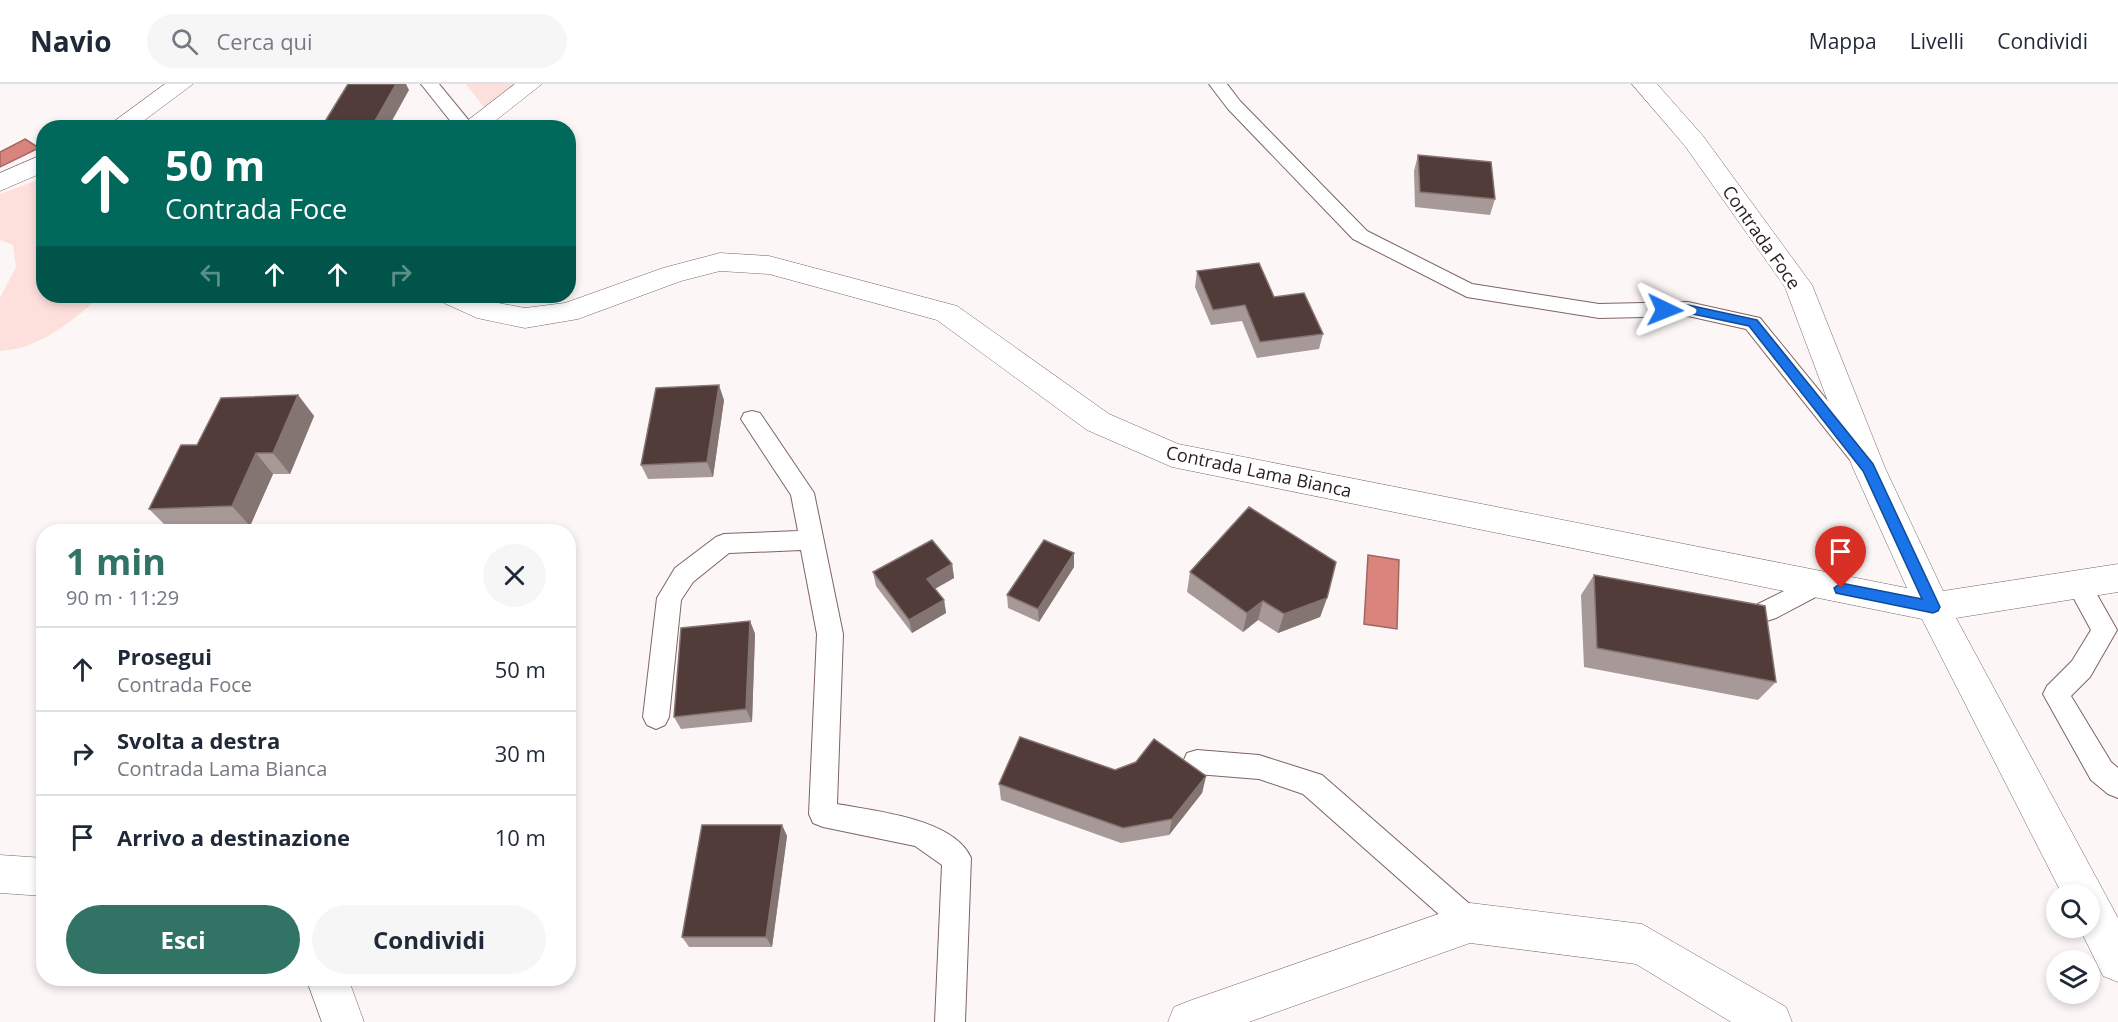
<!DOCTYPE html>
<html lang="it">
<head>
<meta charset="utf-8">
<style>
	body { margin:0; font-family:"Open Sans",sans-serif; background:#f6f6f7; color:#1f2937; height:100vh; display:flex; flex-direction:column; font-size:22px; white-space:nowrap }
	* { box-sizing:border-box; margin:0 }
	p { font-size:20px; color:#747a83 }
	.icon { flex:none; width:33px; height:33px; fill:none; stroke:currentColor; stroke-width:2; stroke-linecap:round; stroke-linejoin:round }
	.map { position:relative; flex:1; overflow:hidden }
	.panel { position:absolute; left:36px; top:440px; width:540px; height:462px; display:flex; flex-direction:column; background:#fff; border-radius:24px; box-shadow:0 3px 9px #0003 }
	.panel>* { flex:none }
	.top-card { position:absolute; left:36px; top:36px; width:540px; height:183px; border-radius:24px; box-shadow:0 3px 9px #0003; background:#00695c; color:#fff; overflow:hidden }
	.controls { position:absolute; left:2046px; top:800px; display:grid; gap:12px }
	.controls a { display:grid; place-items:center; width:54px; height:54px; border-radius:50%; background:#fff; box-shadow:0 3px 9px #0003; font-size:30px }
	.pin { position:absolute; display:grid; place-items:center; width:51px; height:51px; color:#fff; margin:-62px -26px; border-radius:50% 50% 50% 0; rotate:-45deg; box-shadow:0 0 6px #0007 }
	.pin .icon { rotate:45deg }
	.me { position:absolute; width:66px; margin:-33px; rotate:92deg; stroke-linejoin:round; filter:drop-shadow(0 0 4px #0008) }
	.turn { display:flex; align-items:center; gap:21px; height:126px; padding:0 30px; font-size:27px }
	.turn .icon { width:78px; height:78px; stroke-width:2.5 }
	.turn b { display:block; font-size:42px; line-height:51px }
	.lanes { display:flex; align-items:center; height:57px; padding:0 30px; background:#0003; justify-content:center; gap:30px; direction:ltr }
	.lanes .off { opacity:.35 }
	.round { display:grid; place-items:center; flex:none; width:63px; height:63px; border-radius:32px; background:#f6f6f7 }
	.headline { display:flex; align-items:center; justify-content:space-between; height:102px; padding:0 30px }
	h1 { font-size:36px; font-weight:700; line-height:45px; color:#317364 }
	.primary-button { display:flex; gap:12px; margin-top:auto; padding:12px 30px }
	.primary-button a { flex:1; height:69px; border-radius:36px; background:#317364; color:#fff; font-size:24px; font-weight:700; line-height:69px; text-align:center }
	.primary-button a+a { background:#f6f6f7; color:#1f2937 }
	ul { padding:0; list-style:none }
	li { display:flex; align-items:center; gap:18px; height:84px; padding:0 30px; border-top:2px solid #e0e1e3 }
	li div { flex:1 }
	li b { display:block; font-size:22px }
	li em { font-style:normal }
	header { display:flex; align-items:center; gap:36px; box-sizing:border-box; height:84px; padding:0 30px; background:#fff; border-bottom:2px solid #e0e1e3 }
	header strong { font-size:28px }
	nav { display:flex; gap:33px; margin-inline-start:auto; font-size:21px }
	.search { width:420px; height:54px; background:#f6f6f7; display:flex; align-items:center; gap:15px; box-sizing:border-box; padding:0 21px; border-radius:33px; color:#747a83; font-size:22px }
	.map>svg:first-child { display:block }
	.green { fill:#fde0dc }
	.water { fill:#d9847c; stroke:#a4655f; stroke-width:1.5 }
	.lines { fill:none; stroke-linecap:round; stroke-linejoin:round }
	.service-casing { stroke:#7d6562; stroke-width:2 }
	.minor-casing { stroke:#7d6562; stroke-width:1 }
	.service { fill:#fff; fill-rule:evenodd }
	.minor { fill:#fff; fill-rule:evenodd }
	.wall { fill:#a69998 }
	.shaded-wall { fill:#847472 }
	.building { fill:#513c39; stroke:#847472; stroke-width:1.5 }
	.route { fill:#1a73e8; stroke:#114b97; stroke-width:1.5 }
	.labels { text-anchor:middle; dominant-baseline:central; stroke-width:6; stroke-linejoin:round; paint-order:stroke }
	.street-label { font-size:18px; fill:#271d1c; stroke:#fff }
</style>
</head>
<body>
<header>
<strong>Navio</strong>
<div class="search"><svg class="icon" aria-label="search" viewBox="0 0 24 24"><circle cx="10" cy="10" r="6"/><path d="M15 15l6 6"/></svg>Cerca qui</div>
<nav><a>Mappa</a><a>Livelli</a><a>Condividi</a></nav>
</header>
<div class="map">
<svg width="2118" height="938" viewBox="0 0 2118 938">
	<rect width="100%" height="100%" fill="#fcf6f6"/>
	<g class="green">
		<path d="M466,0H521L486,26Z"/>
		<path d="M43,94L44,212H100C72,238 39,265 0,267V214L16,183L13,161L0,156V110Z"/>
	</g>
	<g class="water">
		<path d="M25,55L39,64L0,83V68Z"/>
		<path d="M1368,471L1399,476L1397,545L1364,540Z"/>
	</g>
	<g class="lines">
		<g class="service-casing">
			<g id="service">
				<path d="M421,0H439L475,44H456Z"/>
				<path d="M1209,0H1227L1240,17L1367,147L1472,200L1599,220L1688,218L1760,234L1866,364L1869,370L1866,376L1858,379L1850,376L1746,245L1688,232L1599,234L1467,213L1353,155L1228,25Z"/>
				<path d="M752,327L760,329L814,409L843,550L837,720C875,727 955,735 971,774L965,938H935L942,781L915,762L823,743L813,739L809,730L817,550L801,466L729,469L693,498L681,516L669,633L665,641L656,645L647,641L643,633L657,514L675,484L716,453L724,450L798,447L791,411L741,335L744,329Z"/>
				<path d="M1818,490L1827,493L1830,500L1827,507L1776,534L1767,537L1758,534L1755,527L1758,520Z"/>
				<path d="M2078,490L2087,493L2117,546L2090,593L2071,612L2111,678L2118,684V714L2108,710L2091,696L2043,610L2047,602L2072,577L2091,546L2066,500L2069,493Z"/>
				<path d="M1197,666L1259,671L1322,691L1480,829L1485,839L1480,849L1470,854L1460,849L1303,710L1259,695L1197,690L1187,687L1183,678L1187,669Z"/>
			</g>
		</g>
		<g class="minor-casing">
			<g id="minor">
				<path d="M165,0H193L134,44H105Z"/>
				<path d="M515,0H542L486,44H458Z"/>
				<path d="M1632,0H1657L1703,52L1812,201L1885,384L1943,507L2118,480V508L1956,534L2118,834V898L2103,892L2079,843H2090V810H2062L1922,535L1172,383L1087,346L937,236L769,190L720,187L681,197L578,235L525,244L477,234L444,219L440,212H478L493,218L525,224L565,219L663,184L720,169L769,172L957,222L1109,330L1178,360L1907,504L1853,384L1785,203L1685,62Z"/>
				<path d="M44,70V88L0,107V89Z"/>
				<path d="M0,771L44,774V812L0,809Z"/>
				<path d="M1470,819L1642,840L1786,923L1792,938H1731L1636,880L1470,859L1249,938H1168L1174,923L1189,917Z"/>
				<path d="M306,894H348L364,938H322Z"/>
			</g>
		</g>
		<use href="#service" class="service"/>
		<use href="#minor" class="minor"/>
	</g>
	<g class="wall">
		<path d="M1418,71L1495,115L1490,131L1415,123L1414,87Z"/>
		<path d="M1197,187L1274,213L1323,250L1319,265L1257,274L1242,237L1211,241L1195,203Z"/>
		<path d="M298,311L314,332L290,390H273L250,442L169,445L149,425L197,361Z"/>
		<path d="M724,316L713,393L648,395L641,381Z"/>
		<path d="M952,480L954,494L935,505L944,516L946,529L912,549L876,502L873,488Z"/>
		<path d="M1074,483L1039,538L1008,524L1007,511Z"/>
		<path d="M1190,488L1327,514L1320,533L1278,549L1258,536L1243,548L1187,508Z"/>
		<path d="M1594,491L1776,598L1758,616L1584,583L1581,511Z"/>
		<path d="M750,537L755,550L752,638L681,645L674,633Z"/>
		<path d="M1115,686L1206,692L1202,709L1169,751L1121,759L1001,716L999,700Z"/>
		<path d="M782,741L787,752L772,863H689L682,853Z"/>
	</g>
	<g class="shaded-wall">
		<path d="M396,0H406L409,6L388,44H371Z"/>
		<path d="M719,301L724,316L713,393L707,378Z"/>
		<path d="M298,311L314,332L290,390L273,369Z"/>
		<path d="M256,369L273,390L250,442L232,422Z"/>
		<path d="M1074,469V483L1039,538L1038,525Z"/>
		<path d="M952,480L954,494L929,508L927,495Z"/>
		<path d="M1327,514L1320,533L1278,549L1284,530Z"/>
		<path d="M944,516L946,529L912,549L909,536Z"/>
		<path d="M1263,517L1258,536L1243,548L1247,529Z"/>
		<path d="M750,537L755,550L752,638L746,625Z"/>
		<path d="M1206,692L1202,709L1169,751L1172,735Z"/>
		<path d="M782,741L787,752L772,863L766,853Z"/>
	</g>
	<g class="building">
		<path d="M348,0H396L371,44H321Z"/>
		<path d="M1418,71L1491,78L1495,115L1420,108Z"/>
		<path d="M1259,179L1274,213L1304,209L1323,250L1260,258L1245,221L1213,226L1197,187Z"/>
		<path d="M719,301L707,378L641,381L656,304Z"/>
		<path d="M298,311L273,369H256L232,422L149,425L181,361H197L221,314Z"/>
		<path d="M1249,423L1336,478L1327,514L1284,530L1263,517L1247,529L1190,488Z"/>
		<path d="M932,456L952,480L927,495L944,516L909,536L873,488Z"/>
		<path d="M1044,456L1074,469L1038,525L1007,511Z"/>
		<path d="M1594,491L1765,522L1776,598L1597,564Z"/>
		<path d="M750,537L746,625L674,633L681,544Z"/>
		<path d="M1020,653L1115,686L1136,678L1154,655L1206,692L1172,735L1123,744L999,700Z"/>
		<path d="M702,741H782L766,853H682Z"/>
	</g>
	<path class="route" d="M1688,221L1757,236L1873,380L1940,523L1938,527L1933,529L1836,509L1834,504L1841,499L1922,515L1863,387L1749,242L1688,229L1665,230L1660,226L1665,222Z"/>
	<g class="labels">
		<g class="street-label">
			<text transform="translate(1762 153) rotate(55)">Contrada Foce</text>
			<text transform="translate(1259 387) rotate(12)">Contrada Lama Bianca</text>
		</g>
	</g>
</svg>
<div class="controls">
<a><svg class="icon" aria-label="search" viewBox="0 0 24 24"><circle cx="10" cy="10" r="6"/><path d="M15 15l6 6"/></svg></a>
<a><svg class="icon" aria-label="layers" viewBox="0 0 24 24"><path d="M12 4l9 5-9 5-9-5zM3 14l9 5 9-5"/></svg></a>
</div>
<div class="pin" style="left:1841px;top:504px;background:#d93025"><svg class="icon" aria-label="arrive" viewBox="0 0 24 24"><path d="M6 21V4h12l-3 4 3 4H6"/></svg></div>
<svg class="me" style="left:1665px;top:226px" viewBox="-20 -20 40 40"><path d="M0-17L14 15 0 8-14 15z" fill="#1a73e8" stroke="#fff" stroke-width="4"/></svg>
<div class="top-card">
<div class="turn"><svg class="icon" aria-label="ahead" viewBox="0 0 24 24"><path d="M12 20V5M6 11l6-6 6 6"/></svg><div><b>50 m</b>Contrada Foce</div></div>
<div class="lanes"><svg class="icon off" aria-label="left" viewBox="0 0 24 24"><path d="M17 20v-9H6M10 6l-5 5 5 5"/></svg><svg class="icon" aria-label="ahead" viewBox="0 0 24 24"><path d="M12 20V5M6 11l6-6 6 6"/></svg><svg class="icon" aria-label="ahead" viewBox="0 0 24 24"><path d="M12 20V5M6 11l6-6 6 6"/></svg><svg class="icon off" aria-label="right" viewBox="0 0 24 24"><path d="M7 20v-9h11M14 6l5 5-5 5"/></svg></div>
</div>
<section class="panel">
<div class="headline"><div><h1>1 min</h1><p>90 m · 11:29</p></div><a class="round"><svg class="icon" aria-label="close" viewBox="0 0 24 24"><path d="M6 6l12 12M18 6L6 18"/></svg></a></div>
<ul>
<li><svg class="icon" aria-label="ahead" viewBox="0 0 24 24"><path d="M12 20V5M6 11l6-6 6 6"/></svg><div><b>Prosegui</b><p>Contrada Foce</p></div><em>50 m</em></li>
<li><svg class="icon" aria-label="right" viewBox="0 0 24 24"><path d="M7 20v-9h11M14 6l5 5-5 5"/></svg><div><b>Svolta a destra</b><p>Contrada Lama Bianca</p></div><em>30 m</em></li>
<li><svg class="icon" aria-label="arrive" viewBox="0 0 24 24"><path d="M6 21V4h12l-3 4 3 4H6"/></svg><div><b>Arrivo a destinazione</b></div><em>10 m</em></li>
</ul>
<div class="primary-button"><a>Esci</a><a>Condividi</a></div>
</section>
</div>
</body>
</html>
